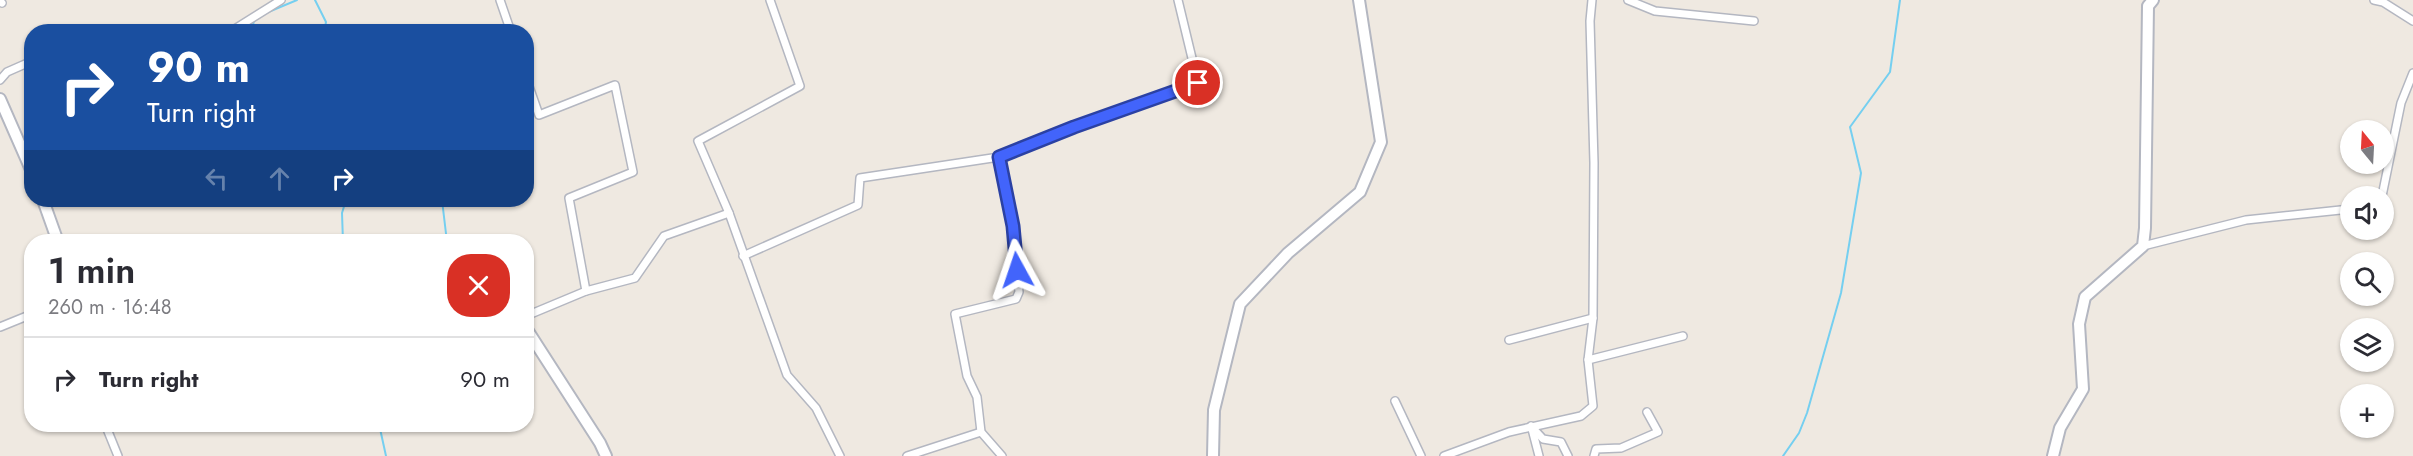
<!DOCTYPE html>
<html lang="en">
<head>
<meta charset="utf-8">
<style>
	body { margin:0; font-family:Jost,sans-serif; background:#f2f2f3; color:#2b2b33; height:100vh; display:flex; flex-direction:column; font-size:22px; white-space:nowrap }
	* { box-sizing:border-box; margin:0 }
	p { font-size:20px; color:#7c7c81 }
	.icon { flex:none; width:33px; height:33px; fill:none; stroke:currentColor; stroke-width:2; stroke-linecap:round; stroke-linejoin:round }
	.map { position:relative; flex:1; overflow:hidden }
	.sheet { position:absolute; left:24px; top:234px; width:510px; height:198px; display:flex; flex-direction:column; background:#fff; border-radius:24px; box-shadow:0 2px 4px #0004 }
	.sheet>* { flex:none }
	.guide { position:absolute; left:24px; top:24px; width:510px; height:183px; border-radius:24px; box-shadow:0 2px 4px #0004; background:#1a4fa0; color:#fff; overflow:hidden }
	.needle { width:39px; rotate:342deg }
	.tools { position:absolute; left:2340px; top:120px; display:grid; gap:12px }
	.tools a { display:grid; place-items:center; width:54px; height:54px; border-radius:50%; background:#fff; box-shadow:0 2px 4px #0004; font-size:30px }
	.pin { position:absolute; display:grid; place-items:center; width:51px; height:51px; color:#fff; margin:-26px; border:3px solid #fff; border-radius:50%; box-shadow:0 2px 6px #0007 }
	.me { position:absolute; width:66px; margin:-33px; rotate:355deg; stroke-linejoin:round; filter:drop-shadow(0 0 4px #0008) }
	.turn { display:flex; align-items:center; gap:21px; height:126px; padding:0 24px; font-size:27px }
	.turn .icon { width:78px; height:78px; stroke-width:2.5 }
	.turn b { display:block; font-size:42px; line-height:51px }
	.lanes { display:flex; align-items:center; height:57px; padding:0 24px; background:#0003; justify-content:center; gap:30px; direction:ltr }
	.lanes .off { opacity:.35 }
	.round { display:grid; place-items:center; flex:none; width:63px; height:63px; border-radius:24px; background:#f2f2f3 }
	.head { display:flex; align-items:center; justify-content:space-between; height:102px; padding:0 24px }
	h1 { font-size:36px; font-weight:600; line-height:45px }
	ul { padding:0; list-style:none }
	li { display:flex; align-items:center; gap:18px; height:84px; padding:0 24px; border-top:2px solid #e1e1e2 }
	li div { flex:1 }
	li b { display:block; font-size:22px }
	li em { font-style:normal }
	.map>svg:first-child { display:block }
	.lines { fill:none; stroke-linecap:round; stroke-linejoin:round }
	.stream { stroke:#75cff0; stroke-width:2 }
	.street-casing { stroke:#b4b7c1; stroke-width:10 }
	.secondary-casing { stroke:#b4b7c1; stroke-width:14 }
	.street { stroke:#fff; stroke-width:7 }
	.secondary { stroke:#fff; stroke-width:10 }
	.route-casing { stroke:#2b41a3; stroke-width:15 }
	.route { stroke:#4264fb; stroke-width:10 }
</style>
</head>
<body>
<div class="map">
<svg width="2413" height="456" viewBox="0 0 2413 456">
	<rect width="100%" height="100%" fill="#efe9e1"/>
	<g class="lines">
		<g class="stream">
			<path d="M315,0L326,22L324,32"/>
			<path d="M266,13L297,0"/>
			<path d="M253,26L254,19"/>
			<path d="M442,200L447,242"/>
			<path d="M343,242L342,213L346,200"/>
			<path d="M379,424L386,456"/>
			<path d="M1783,456L1799,433L1807,413L1841,293L1861,173L1850,127L1890,72L1900,0"/>
		</g>
		<g class="street-casing">
			<g id="street">
				<path d="M500,0L511,32"/>
				<path d="M1628,0L1655,11L1754,21"/>
				<path d="M2374,0L2383,2L2413,21"/>
				<path d="M0,1L2,3"/>
				<path d="M230,32L281,0"/>
				<path d="M526,78L539,115L615,85L633,172L569,198L586,291"/>
				<path d="M0,80L7,72L32,61"/>
				<path d="M2382,196L2401,103L2413,73"/>
				<path d="M729,213L698,141L800,86L770,0"/>
				<path d="M2143,246L2246,220L2350,209"/>
				<path d="M743,256L858,205L860,178L999,157"/>
				<path d="M526,316L586,291L635,278L664,236L729,213L787,375L816,408L840,456"/>
				<path d="M0,327L32,314"/>
				<path d="M1509,340L1593,318"/>
				<path d="M1588,360L1683,336"/>
				<path d="M1395,401L1421,456"/>
				<path d="M105,424L118,456"/>
				<path d="M1531,426L1543,439L1561,442L1568,456"/>
				<path d="M1532,429L1539,456"/>
				<path d="M907,456L981,432"/>
				<path d="M1002,456L981,432L977,397L967,376L955,314L1016,299L1019,292L1013,226L999,157L1074,127L1198,83L1178,0"/>
				<path d="M1444,456L1509,432L1581,416L1593,406L1588,360L1593,318L1594,163L1590,21L1592,0"/>
				<path d="M1594,456L1596,449L1621,448L1658,432L1647,412"/>
			</g>
		</g>
		<g class="secondary-casing">
			<g id="secondary">
				<path d="M0,99L32,172"/>
				<path d="M43,200L58,242"/>
				<path d="M526,328L600,443L606,456"/>
				<path d="M1213,456L1214,410L1240,304L1288,253L1360,192L1381,142L1359,0"/>
				<path d="M2053,456L2060,428L2083,389L2079,324L2085,297L2143,246L2145,228L2148,6L2153,0"/>
			</g>
		</g>
		<use href="#street" class="street"/>
		<use href="#secondary" class="secondary"/>
	</g>
	<g class="lines">
		<g class="route-casing">
			<path id="route" d="M1017,270L1013,226L999,157L1074,127L1198,83"/>
		</g>
		<use href="#route" class="route"/>
	</g>
</svg>
<div class="tools">
<a><svg class="needle" viewBox="-14 -14 28 28"><path d="M0-13l5 13h-10z" fill="#e53935"/><path d="M0 13l5-13h-10z" fill="#7c7c81"/></svg></a>
<a><svg class="icon" aria-label="sound" viewBox="0 0 24 24"><path d="M4 9h4l5-4v14l-5-4H4zM17 9q2 3 0 6"/></svg></a>
<a><svg class="icon" aria-label="search" viewBox="0 0 24 24"><circle cx="10" cy="10" r="6"/><path d="M15 15l6 6"/></svg></a>
<a><svg class="icon" aria-label="layers" viewBox="0 0 24 24"><path d="M12 4l9 5-9 5-9-5zM3 14l9 5 9-5"/></svg></a>
<a>+</a>
</div>
<div class="pin" style="left:1198px;top:83px;background:#d93025"><svg class="icon" aria-label="arrive" viewBox="0 0 24 24"><path d="M6 21V4h12l-3 4 3 4H6"/></svg></div>
<svg class="me" style="left:1017px;top:270px" viewBox="-20 -20 40 40"><path d="M0-17L14 15 0 8-14 15z" fill="#4264fb" stroke="#fff" stroke-width="4"/></svg>
<div class="guide">
<div class="turn"><svg class="icon" aria-label="right" viewBox="0 0 24 24"><path d="M7 20v-9h11M14 6l5 5-5 5"/></svg><div><b>90 m</b>Turn right</div></div>
<div class="lanes"><svg class="icon off" aria-label="left" viewBox="0 0 24 24"><path d="M17 20v-9H6M10 6l-5 5 5 5"/></svg><svg class="icon off" aria-label="ahead" viewBox="0 0 24 24"><path d="M12 20V5M6 11l6-6 6 6"/></svg><svg class="icon" aria-label="right" viewBox="0 0 24 24"><path d="M7 20v-9h11M14 6l5 5-5 5"/></svg></div>
</div>
<section class="sheet">
<div class="head"><div><h1>1 min</h1><p>260 m · 16:48</p></div><a class="round" style="background:#d93025;color:#fff"><svg class="icon" aria-label="close" viewBox="0 0 24 24"><path d="M6 6l12 12M18 6L6 18"/></svg></a></div>
<ul>
<li><svg class="icon" aria-label="right" viewBox="0 0 24 24"><path d="M7 20v-9h11M14 6l5 5-5 5"/></svg><div><b>Turn right</b></div><em>90 m</em></li>
</ul>
</section>
</div>
</body>
</html>
